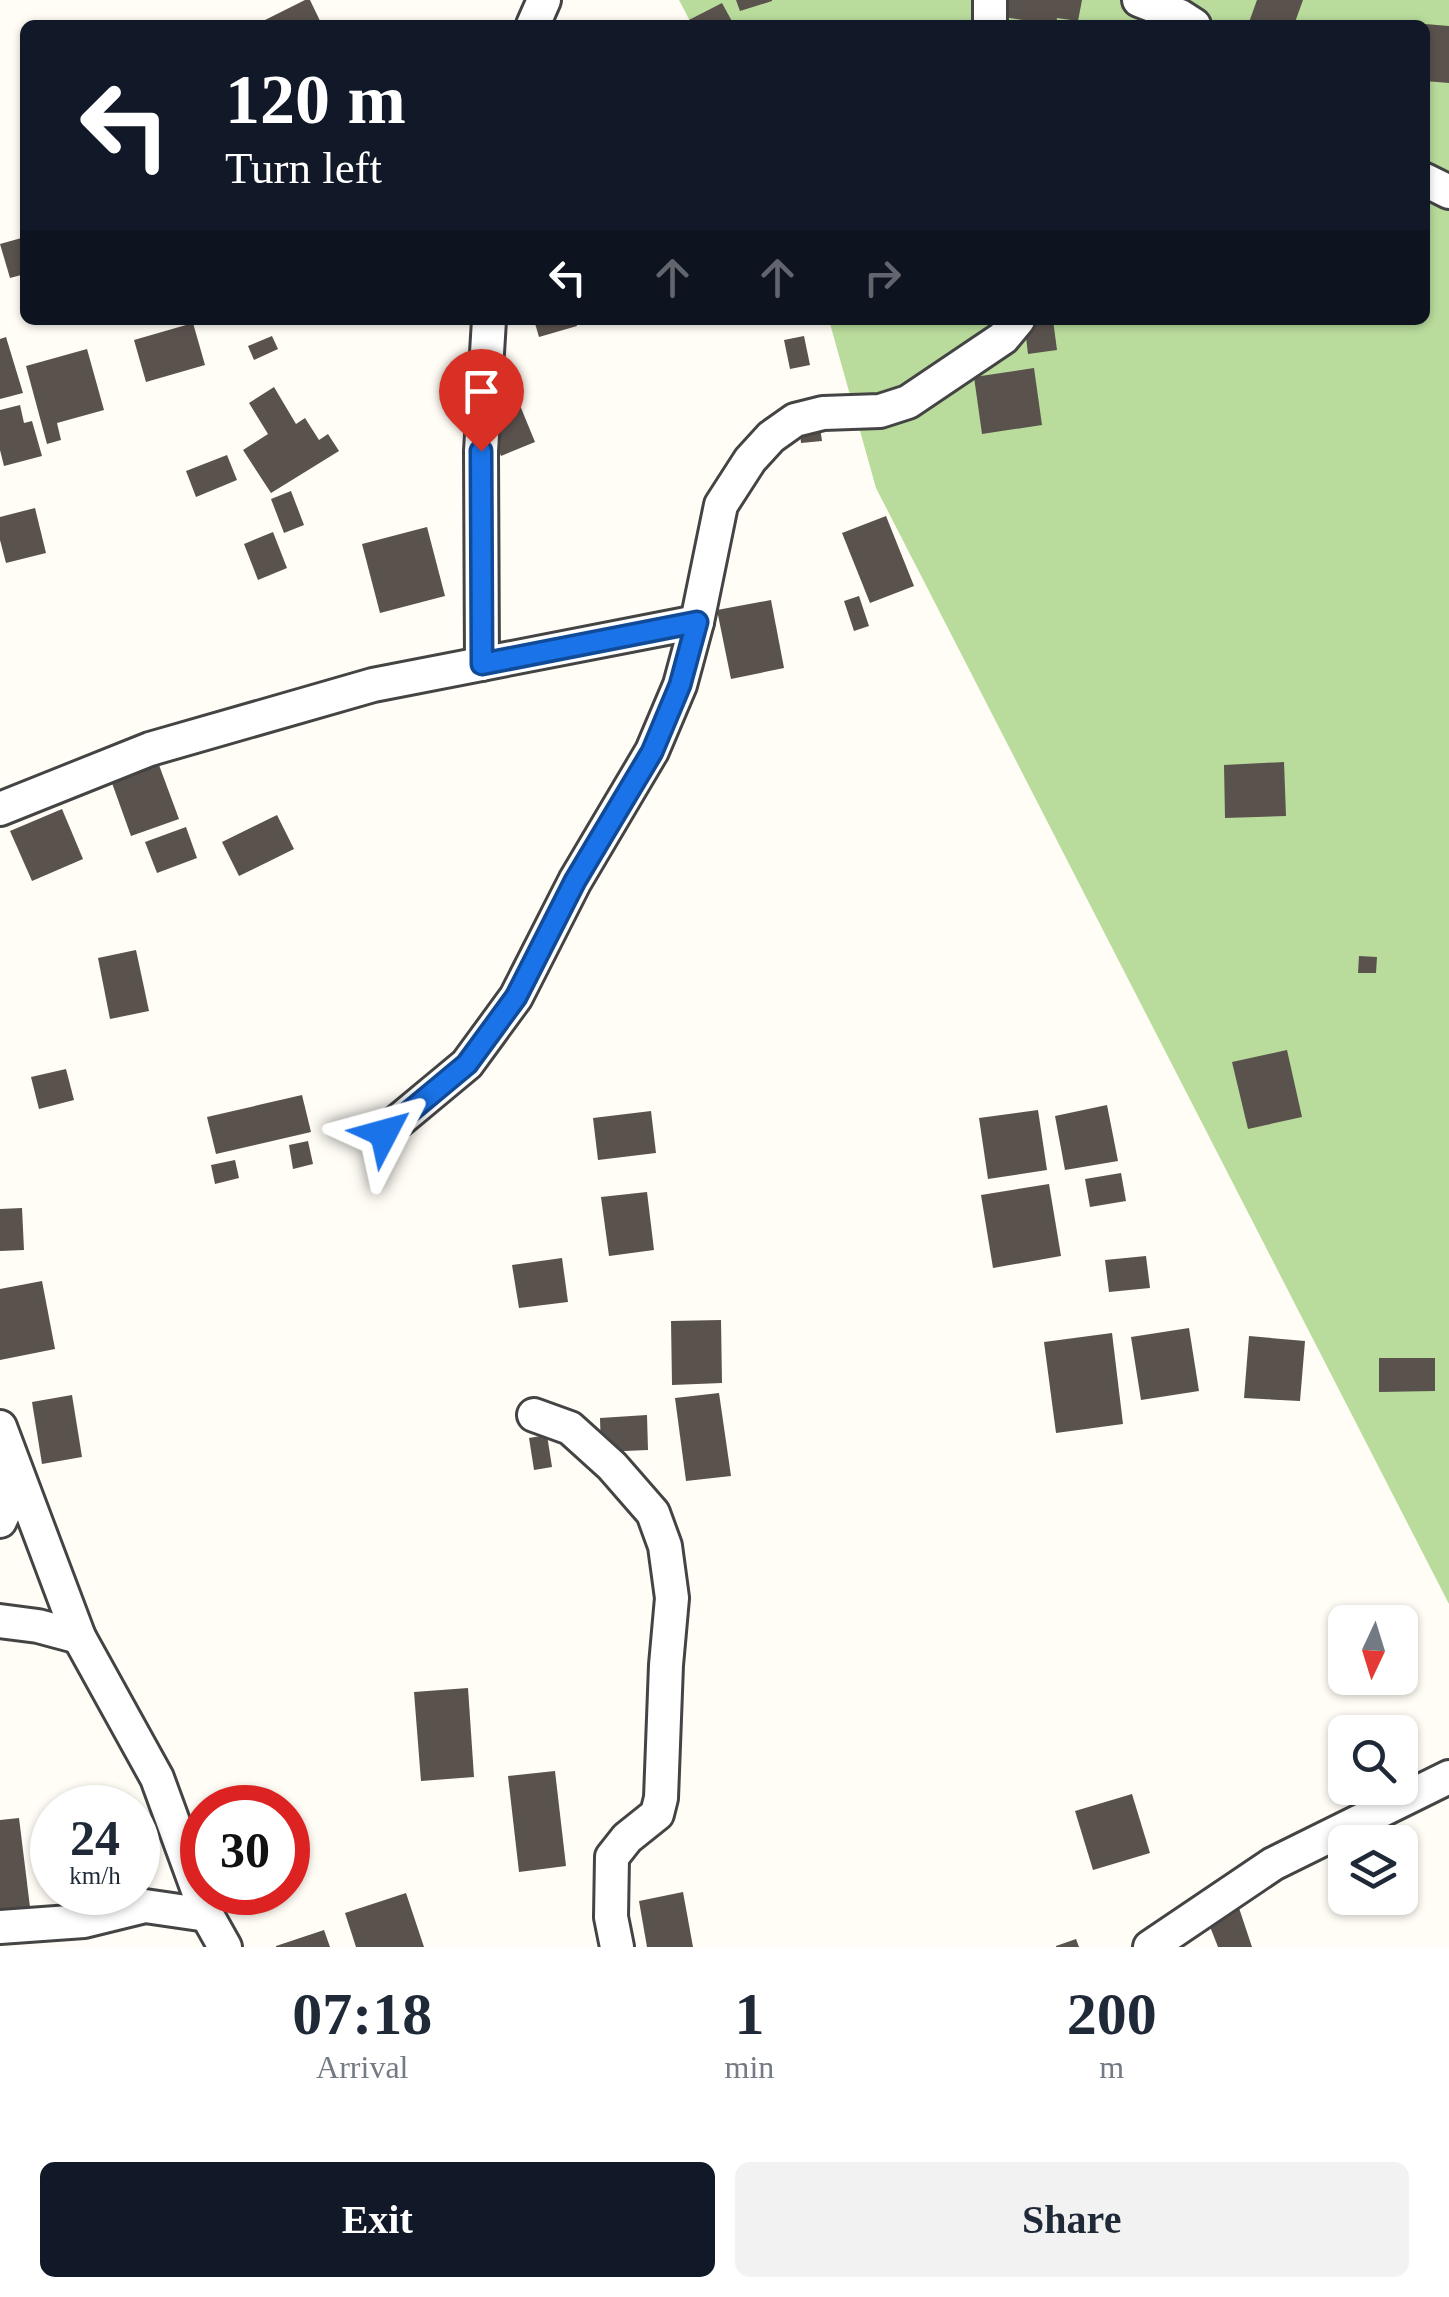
<!DOCTYPE html>
<html lang="en">
<head>
<meta charset="utf-8">
<style>
	body { margin:0; font-family:Georgia,serif; background:#f2f2f3; color:#1f2937; height:100vh; display:flex; flex-direction:column; font-size:38px; white-space:nowrap }
	* { box-sizing:border-box; margin:0 }
	p { font-size:32px; color:#747a83 }
	.icon { flex:none; width:55px; height:55px; fill:none; stroke:currentColor; stroke-width:2; stroke-linecap:round; stroke-linejoin:round }
	.map { position:relative; height:1947px; overflow:hidden }
	.drawer { display:flex; flex-direction:column; background:#fff; flex:1 }
	.drawer>* { flex:none }
	.hud { position:absolute; left:20px; top:20px; width:1410px; height:305px; border-radius:15px; box-shadow:0 2px 8px #0004; background:#111827; color:#fff; overflow:hidden }
	.needle { width:65px; rotate:184deg }
	.tools { position:absolute; left:1328px; top:1605px; display:grid; gap:20px }
	.tools a { display:grid; place-items:center; width:90px; height:90px; border-radius:15px; background:#fff; box-shadow:0 2px 8px #0004; font-size:50px }
	.speed { position:absolute; left:30px; top:1785px; display:flex; gap:20px; font-size:50px; font-weight:700; text-align:center }
	.speed>* { display:grid; place-content:center; width:130px; height:130px; border-radius:50%; background:#fff; box-shadow:0 2px 8px #0004; line-height:1 }
	.speed small { font-size:25px; font-weight:400 }
	.speed .limit { border:15px solid #d22; background:#fff; color:#111 }
	.pin { position:absolute; display:grid; place-items:center; width:85px; height:85px; color:#fff; margin:-102px -42px; border-radius:50% 50% 50% 0; rotate:-45deg; box-shadow:0 0 10px #0007 }
	.pin .icon { rotate:45deg }
	.me { position:absolute; width:110px; margin:-55px; rotate:51deg; stroke-linejoin:round; filter:drop-shadow(0 0 8px #0008) }
	.turn { display:flex; align-items:center; gap:35px; height:210px; padding:0 40px; font-size:45px }
	.turn .icon { width:130px; height:130px; stroke-width:2.5 }
	.turn b { display:block; font-size:70px; line-height:85px }
	.lanes { display:flex; align-items:center; height:95px; padding:0 40px; background:#0003; justify-content:center; gap:50px; direction:ltr }
	.lanes .off { opacity:.35 }
	.eta { display:flex; justify-content:space-evenly; align-items:center; height:170px; text-align:center }
	.eta b { font-size:60px; font-weight:700; line-height:70px }
	.primary-button { display:flex; gap:20px; margin-top:auto; padding:20px 40px }
	.primary-button a { flex:1; height:115px; border-radius:15px; background:#111827; color:#fff; font-size:40px; font-weight:700; line-height:115px; text-align:center }
	.primary-button a+a { background:#f2f2f3; color:#1f2937 }
	.map>svg:first-child { display:block }
	.forest { fill:#b9dc9c }
	.building { fill:#5a524d }
	.lines { fill:none; stroke-linecap:round; stroke-linejoin:round }
	.minor-casing { stroke:#444; stroke-width:38 }
	.minor { stroke:#fff; stroke-width:32 }
	.route-casing { stroke:#114b97; stroke-width:25 }
	.route { stroke:#1a73e8; stroke-width:18 }
</style>
</head>
<body>
<div class="map">
<svg width="1449" height="1947" viewBox="0 0 1449 1947">
	<rect width="100%" height="100%" fill="#fffdf5"/>
	<path class="forest" d="M679,0H1449V1604L876,488L829,320H1425V25H692Z"/>
	<g class="building">
		<path d="M305,0H310L322,25H255Z"/>
		<path d="M736,0H772V1L740,11Z"/>
		<path d="M1005,0H1082L1078,21L1057,18L1056,25L1003,17Z"/>
		<path d="M1257,0H1303L1294,25H1248Z"/>
		<path d="M722,3L734,25H686L685,22Z"/>
		<path d="M1425,24L1449,26V83L1425,81Z"/>
		<path d="M25,237V274L10,278L0,244Z"/>
		<path d="M534,320H575L577,326L539,337Z"/>
		<path d="M1024,320H1053L1057,350L1028,354Z"/>
		<path d="M193,323L205,365L146,382L134,340Z"/>
		<path d="M272,336L278,349L254,360L248,346Z"/>
		<path d="M804,336L810,365L790,369L784,340Z"/>
		<path d="M6,337L23,393L0,399V339Z"/>
		<path d="M87,349L104,410L57,423L61,440L47,444L26,366Z"/>
		<path d="M1034,368L1042,425L982,434L974,377Z"/>
		<path d="M274,387L296,424L305,418L319,440L328,434L339,451L271,493L243,450L268,434L249,403Z"/>
		<path d="M519,403L535,442L501,456L485,417Z"/>
		<path d="M20,405L24,423L32,421L42,456L4,466L0,450V410Z"/>
		<path d="M819,420L822,441L801,443L799,422Z"/>
		<path d="M227,455L237,480L196,497L186,471Z"/>
		<path d="M291,491L304,525L284,533L271,499Z"/>
		<path d="M35,508L46,553L6,563L0,540V517Z"/>
		<path d="M886,516L914,586L870,603L842,533Z"/>
		<path d="M427,527L445,596L380,613L362,544Z"/>
		<path d="M273,532L287,568L258,580L244,544Z"/>
		<path d="M859,596L869,626L854,631L844,601Z"/>
		<path d="M771,600L784,668L731,679L717,610Z"/>
		<path d="M1284,762L1286,816L1225,818L1224,765Z"/>
		<path d="M159,765L179,819L131,836L112,783Z"/>
		<path d="M62,809L83,859L32,881L10,831Z"/>
		<path d="M277,815L294,849L239,876L222,842Z"/>
		<path d="M186,827L197,858L157,873L145,842Z"/>
		<path d="M136,950L149,1011L110,1019L98,958Z"/>
		<path d="M1359,956L1377,957L1376,973H1358Z"/>
		<path d="M1287,1050L1302,1117L1248,1129L1232,1062Z"/>
		<path d="M66,1069L74,1100L39,1109L31,1077Z"/>
		<path d="M302,1095L311,1132L216,1154L207,1117Z"/>
		<path d="M1107,1105L1118,1161L1065,1170L1055,1116Z"/>
		<path d="M1038,1110L1047,1170L988,1179L979,1118Z"/>
		<path d="M651,1111L656,1153L598,1160L593,1118Z"/>
		<path d="M308,1141L313,1164L293,1169L289,1145Z"/>
		<path d="M235,1160L239,1178L215,1184L211,1165Z"/>
		<path d="M1121,1173L1126,1201L1090,1207L1085,1179Z"/>
		<path d="M1049,1184L1061,1256L993,1268L981,1195Z"/>
		<path d="M647,1192L654,1250L609,1256L601,1197Z"/>
		<path d="M22,1208L24,1250L0,1251V1209Z"/>
		<path d="M1146,1256L1150,1288L1109,1292L1105,1260Z"/>
		<path d="M562,1258L568,1302L519,1308L512,1265Z"/>
		<path d="M42,1281L55,1349L0,1360V1289Z"/>
		<path d="M721,1320L722,1383L672,1385L671,1321Z"/>
		<path d="M1189,1328L1199,1391L1141,1400L1131,1337Z"/>
		<path d="M1112,1333L1123,1424L1056,1433L1044,1342Z"/>
		<path d="M1249,1336L1305,1341L1300,1401L1244,1398Z"/>
		<path d="M1379,1358H1435V1391L1379,1392Z"/>
		<path d="M719,1393L731,1476L686,1481L675,1398Z"/>
		<path d="M72,1395L82,1457L42,1464L32,1402Z"/>
		<path d="M647,1415L648,1450L601,1452L600,1418Z"/>
		<path d="M547,1435L552,1467L534,1470L529,1438Z"/>
		<path d="M468,1688L474,1777L421,1781L414,1692Z"/>
		<path d="M555,1771L566,1866L519,1872L508,1776Z"/>
		<path d="M1132,1794L1150,1853L1093,1870L1075,1811Z"/>
		<path d="M19,1818L30,1907L0,1911V1820Z"/>
		<path d="M683,1892L693,1947H647L639,1901Z"/>
		<path d="M406,1893L424,1947H356L345,1913Z"/>
		<path d="M1239,1908L1252,1947H1218L1207,1919Z"/>
		<path d="M324,1930L330,1947H276V1946Z"/>
		<path d="M1076,1939L1079,1947H1056V1946Z"/>
	</g>
	<g class="lines">
		<g class="minor-casing">
			<g id="minor">
				<path d="M1139,0L1180,16L1194,25"/>
				<path d="M533,25L544,0"/>
				<path d="M990,25V0"/>
				<path d="M1425,180L1449,192"/>
				<path d="M482,664L481,451L489,320"/>
				<path d="M0,809L150,749L373,685L697,622"/>
				<path d="M384,1133L467,1064L516,997L575,881L652,751L680,685L697,622L721,505L750,460L771,437L795,420L823,413L880,411L908,402L1003,338L1018,320"/>
				<path d="M534,1415L570,1428L612,1466L653,1513L665,1546L672,1598L666,1665L661,1798L657,1814L627,1838L612,1857L611,1917L617,1947"/>
				<path d="M0,1427L79,1637L157,1778L207,1915L225,1947"/>
				<path d="M0,1475L7,1506L0,1521"/>
				<path d="M0,1621L38,1626L79,1637"/>
				<path d="M0,1927L84,1921L145,1906L207,1915"/>
				<path d="M1150,1947L1273,1864L1449,1777"/>
			</g>
		</g>
		<use href="#minor" class="minor"/>
	</g>
	<g class="lines">
		<g class="route-casing">
			<path id="route" d="M384,1133L467,1064L516,997L575,881L652,752L680,685L697,622L482,664L481,451"/>
		</g>
		<use href="#route" class="route"/>
	</g>
</svg>
<div class="tools">
<a><svg class="needle" viewBox="-14 -14 28 28"><path d="M0-13l5 13h-10z" fill="#e53935"/><path d="M0 13l5-13h-10z" fill="#747a83"/></svg></a>
<a><svg class="icon" aria-label="search" viewBox="0 0 24 24"><circle cx="10" cy="10" r="6"/><path d="M15 15l6 6"/></svg></a>
<a><svg class="icon" aria-label="layers" viewBox="0 0 24 24"><path d="M12 4l9 5-9 5-9-5zM3 14l9 5 9-5"/></svg></a>
</div>
<div class="speed"><div>24<small>km/h</small></div><div class="limit">30</div></div>
<div class="pin" style="left:481px;top:451px;background:#d93025"><svg class="icon" aria-label="arrive" viewBox="0 0 24 24"><path d="M6 21V4h12l-3 4 3 4H6"/></svg></div>
<svg class="me" style="left:384px;top:1133px" viewBox="-20 -20 40 40"><path d="M0-17L14 15 0 8-14 15z" fill="#1a73e8" stroke="#fff" stroke-width="4"/></svg>
<div class="hud">
<div class="turn"><svg class="icon" aria-label="left" viewBox="0 0 24 24"><path d="M17 20v-9H6M10 6l-5 5 5 5"/></svg><div><b>120 m</b>Turn left</div></div>
<div class="lanes"><svg class="icon" aria-label="left" viewBox="0 0 24 24"><path d="M17 20v-9H6M10 6l-5 5 5 5"/></svg><svg class="icon off" aria-label="ahead" viewBox="0 0 24 24"><path d="M12 20V5M6 11l6-6 6 6"/></svg><svg class="icon off" aria-label="ahead" viewBox="0 0 24 24"><path d="M12 20V5M6 11l6-6 6 6"/></svg><svg class="icon off" aria-label="right" viewBox="0 0 24 24"><path d="M7 20v-9h11M14 6l5 5-5 5"/></svg></div>
</div>
</div>
<section class="drawer">
<div class="eta">
<div><b>07:18</b><p>Arrival</p></div>
<div><b>1</b><p>min</p></div>
<div><b>200</b><p>m</p></div>
</div>
<div class="primary-button"><a>Exit</a><a>Share</a></div>
</section>
</body>
</html>
